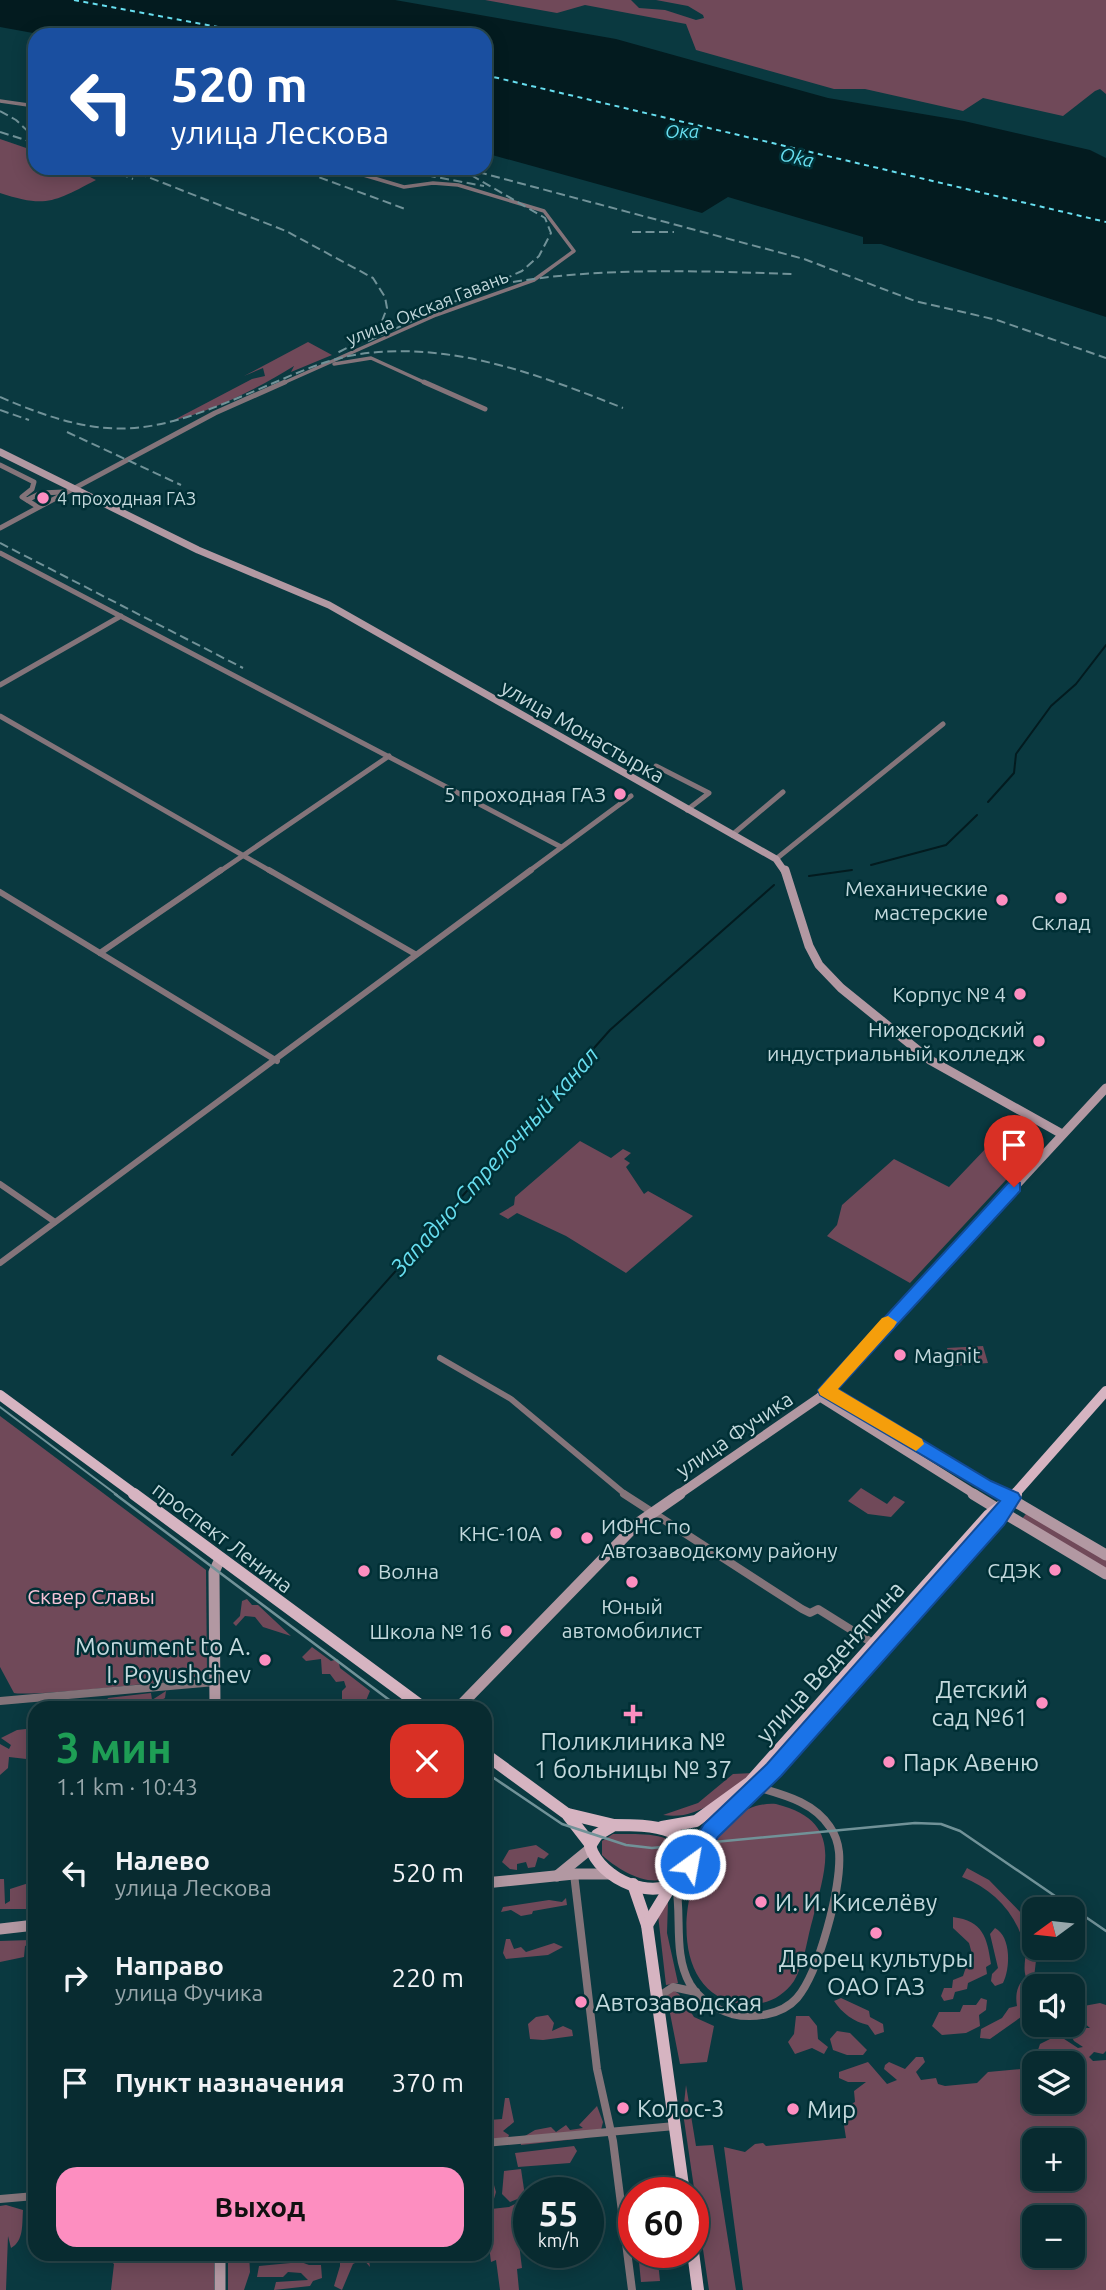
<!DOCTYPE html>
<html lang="ru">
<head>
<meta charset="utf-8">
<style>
	body { margin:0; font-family:Ubuntu,sans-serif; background:#113338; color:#f1f3f6; height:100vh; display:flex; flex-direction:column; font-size:26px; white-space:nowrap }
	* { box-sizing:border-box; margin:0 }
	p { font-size:23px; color:#98a7ab }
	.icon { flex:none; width:38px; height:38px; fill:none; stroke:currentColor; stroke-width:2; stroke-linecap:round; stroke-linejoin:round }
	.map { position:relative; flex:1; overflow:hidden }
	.details { position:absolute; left:28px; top:1701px; width:464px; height:560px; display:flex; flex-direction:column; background:#082b30; border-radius:21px; box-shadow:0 4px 18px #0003,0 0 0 2px #29474c }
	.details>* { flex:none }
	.hud { position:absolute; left:28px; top:28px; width:464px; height:147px; border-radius:21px; box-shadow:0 4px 18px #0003,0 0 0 2px #29474c; background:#1a4fa0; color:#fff; overflow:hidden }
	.needle { width:46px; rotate:255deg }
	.fabs { position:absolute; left:1022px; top:1897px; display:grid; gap:14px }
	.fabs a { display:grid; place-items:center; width:63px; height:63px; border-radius:14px; background:#082b30; box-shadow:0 4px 18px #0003,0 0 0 2px #29474c; font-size:35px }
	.speed { position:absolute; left:513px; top:2177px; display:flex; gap:14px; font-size:35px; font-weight:700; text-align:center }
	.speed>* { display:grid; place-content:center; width:91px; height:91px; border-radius:50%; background:#082b30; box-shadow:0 4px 18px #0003,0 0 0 2px #29474c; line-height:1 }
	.speed small { font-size:18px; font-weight:400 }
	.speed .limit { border:10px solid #d22; background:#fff; color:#111 }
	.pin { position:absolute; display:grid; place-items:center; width:60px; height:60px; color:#fff; margin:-72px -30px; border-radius:50% 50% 50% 0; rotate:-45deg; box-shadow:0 0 7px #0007 }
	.pin .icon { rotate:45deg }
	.me { position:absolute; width:77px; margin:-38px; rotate:32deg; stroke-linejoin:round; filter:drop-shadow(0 0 5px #0008) }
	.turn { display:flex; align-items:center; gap:24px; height:147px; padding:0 28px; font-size:32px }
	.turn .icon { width:91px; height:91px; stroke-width:2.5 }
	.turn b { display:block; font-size:49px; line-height:60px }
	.round { display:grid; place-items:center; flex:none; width:74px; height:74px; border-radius:21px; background:#113338 }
	.head { display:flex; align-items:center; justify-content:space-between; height:119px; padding:0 28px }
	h1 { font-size:42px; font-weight:700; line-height:52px; color:#1e9e55 }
	.button { display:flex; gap:14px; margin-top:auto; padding:14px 28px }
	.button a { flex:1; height:80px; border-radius:21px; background:#fd8ec0; color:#111; font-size:28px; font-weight:700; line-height:80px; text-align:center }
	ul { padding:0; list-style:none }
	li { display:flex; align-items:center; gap:21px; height:105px; padding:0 28px }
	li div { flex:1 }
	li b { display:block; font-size:26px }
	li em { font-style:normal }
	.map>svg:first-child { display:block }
	.green { fill:#704959; fill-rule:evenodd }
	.water { fill:#031b1f }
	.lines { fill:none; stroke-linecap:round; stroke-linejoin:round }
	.stream { stroke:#031b1f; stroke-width:2 }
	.ferry { stroke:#67deef; stroke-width:2; stroke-dasharray:5 4.5; stroke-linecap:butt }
	.street-far3 { stroke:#84747a; stroke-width:3.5 }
	.street-far2 { stroke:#84747a; stroke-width:5 }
	.street-far1 { stroke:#84747a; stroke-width:6 }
	.street { stroke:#84747a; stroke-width:8 }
	.secondary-far2 { stroke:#b298a2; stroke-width:7 }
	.secondary-far1 { stroke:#b298a2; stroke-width:9 }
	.secondary { stroke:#b298a2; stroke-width:11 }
	.primary-far1 { stroke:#d6b4c1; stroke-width:10 }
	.primary { stroke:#d6b4c1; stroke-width:12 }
	.tram-far1 { stroke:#719298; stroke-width:2 }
	.tram { stroke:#719298; stroke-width:2.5 }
	.rail { stroke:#719298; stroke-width:2; stroke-dasharray:9 4.5; stroke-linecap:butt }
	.route { fill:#1a73e8; stroke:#114b97; stroke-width:2 }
	.slow { fill:#f59e0b }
	.poi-dot { fill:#fd8ec0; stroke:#002f35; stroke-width:2.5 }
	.labels { text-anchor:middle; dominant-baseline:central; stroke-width:5; stroke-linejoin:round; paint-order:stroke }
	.far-street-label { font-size:18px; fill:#c3d9dd; stroke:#002f35 }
	.far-poi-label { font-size:18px; fill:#c3d9dd; stroke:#002f35; text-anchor:start }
	.far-water-label { font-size:19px; font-style:italic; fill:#67deef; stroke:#002f35 }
	.street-label { font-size:21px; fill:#c3d9dd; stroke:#002f35 }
	.poi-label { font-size:21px; fill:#c3d9dd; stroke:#002f35; text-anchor:end }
	.park-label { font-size:21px; fill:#f8c4d8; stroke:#002f35 }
	.water-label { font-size:23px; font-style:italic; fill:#67deef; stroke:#002f35 }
	.near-poi-label { font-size:24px; fill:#c3d9dd; stroke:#002f35; text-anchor:start }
	.near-street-label { font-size:24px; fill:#c3d9dd; stroke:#002f35 }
</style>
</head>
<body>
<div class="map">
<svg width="1106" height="2290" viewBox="0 0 1106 2290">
	<rect width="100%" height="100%" fill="#0a3940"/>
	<g class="green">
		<path d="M485,0H631L639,8L665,10L696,20L704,18L703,15L688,6L656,0H1106V94L1100,89L1095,91L1063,116L983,98L963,111L865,89H834L696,50L686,24L585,5L557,13Z"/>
		<path d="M0,139L35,151V168H72L96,180C54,202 46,208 0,193Z"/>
		<path d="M308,342L332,355L291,372L294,366C259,388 215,410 172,421L252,379L265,376L263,368L244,376Z"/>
		<path d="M1011,1122L1043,1140L910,1283L827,1236L837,1225L842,1205L894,1159L949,1187Z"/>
		<path d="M580,1141L611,1158L623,1149L631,1153L624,1159L630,1163L626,1167L644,1194L648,1191L693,1216L626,1273L566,1236L517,1213L508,1219L499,1214L514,1205L515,1197Z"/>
		<path d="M983,1346L988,1363L952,1366L947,1348Z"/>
		<path d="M0,1416L206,1570L207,1674C197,1680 30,1697 14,1693L0,1667Z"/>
		<path d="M861,1488L887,1504L894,1496L905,1502L891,1517L868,1514L848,1501Z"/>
		<path d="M1028,1511L1106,1558V1570L1022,1519Z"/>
		<path d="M247,1599L252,1605H258L291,1636L263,1627L255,1617L245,1616L236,1626L233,1623L240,1616L242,1601Z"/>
		<path d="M312,1647L331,1661L338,1659L340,1668L370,1691L365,1703L368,1708H352L342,1701V1691L346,1687L344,1681L336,1682L330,1674H322L321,1659L306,1661L302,1657Z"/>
		<path d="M166,1691L165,1698L156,1703L157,1708H102L108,1698L151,1693L152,1700Z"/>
		<path d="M35,1728V1760L9,1757L8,1768L0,1775V1744L9,1749L11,1745L1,1738L17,1730Z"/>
		<path d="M753,1773C725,1793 700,1821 663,1815L698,1803L733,1774Z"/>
		<path d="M776,1804C844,1821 826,1866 813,1918C807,1938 805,1962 794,1981C782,1998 765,2006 743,2004C642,1993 691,1797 776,1804Z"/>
		<path d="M613,1834C636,1835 686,1828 680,1866C663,1896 621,1873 602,1855V1841Z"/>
		<path d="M536,1845L549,1854L544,1859L538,1857L535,1867L528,1868L526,1862L517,1864V1870L510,1869L502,1862L509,1850Z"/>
		<path d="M967,1868L989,1880L1023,1915L1037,1952L1033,1986L1026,2007L1021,2009V2017L990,2039L980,2038L981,2029L1002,2018L1009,2008L1017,2006C1015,1995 1017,1984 1026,1977C1022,1966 1028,1955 1024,1944C1015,1912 993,1889 962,1877Z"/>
		<path d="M0,1879H4L5,1904L10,1901V1889L35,1881V1909H0Z"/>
		<path d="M566,1898L567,1905L533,1911L532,1914L521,1916L511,1910L501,1912L503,1907L549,1900L562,1902Z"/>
		<path d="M668,1901L667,1933L678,1983L666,1985L658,1915Z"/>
		<path d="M953,1917C983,1921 987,1937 991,1964L986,1967L987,1974L968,1983L967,1989L955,1992L953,1999L944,2001L941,1996L944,1988H952L953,1980L963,1976L966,1967L974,1961L969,1943L953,1928Z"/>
		<path d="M995,1928C1012,1937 1010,1970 1003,1983L995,1986L991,1981L992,1974L998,1968L990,1934Z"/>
		<path d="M506,1939H510L514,1949L521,1947L526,1952L554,1943L563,1947L548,1955L506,1959L503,1953Z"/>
		<path d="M31,1940L32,1943L25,1946L24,1957L0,1962V1941Z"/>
		<path d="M673,1990L679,1994L694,2017L714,2026L707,2062L680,2064L667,1998V1993Z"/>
		<path d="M841,1998L869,2011L870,2017L883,2024L884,2032L875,2035L868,2025C854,2022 842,2013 834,2001Z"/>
		<path d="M981,1998L987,2000L986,2010L979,2015L980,2026L966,2033L942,2035L932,2026L939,2012H960L963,2005H976Z"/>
		<path d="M1100,2003L1106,2005V2051L1103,2054L1094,2052L1089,2057L1093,2061L1106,2060V2290H743L724,2147L745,2152L755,2144L763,2143L766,2146L846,2138L843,2119L851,2118L849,2105L855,2102L854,2091L866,2082H848L839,2078V2072L868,2062L887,2084L897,2080L884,2069L885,2065L889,2062L905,2069L916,2057H923L925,2062L916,2072L921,2080L936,2078L938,2084L945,2086L977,2083L988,2072L1032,2068L1040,2044L1058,2035L1078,2048L1083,2047L1074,2041L1070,2034L1078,2028H1090L1083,2022H1073V2008ZM1034,2063H1073V2102H1034ZM1034,2140H1073V2179H1034ZM1034,2217H1073V2256H1034Z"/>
		<path d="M548,2015L554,2023L552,2031L563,2026L572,2030L573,2036L543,2040L530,2039L528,2024L536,2017Z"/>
		<path d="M796,2016H809L817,2026L818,2039L828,2047L824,2054L812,2048L795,2054L788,2042L794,2034Z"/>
		<path d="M837,2031L850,2033L867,2050L863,2055H847L833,2050L830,2039Z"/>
		<path d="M686,2085L696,2146L713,2145L736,2290H709L683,2113Z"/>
		<path d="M505,2098H509L514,2122L503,2131L509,2135L508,2138L485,2140V2115L489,2120L502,2119Z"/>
		<path d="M597,2106L603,2122L601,2130L586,2138L521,2145L520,2139L535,2130L551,2127L556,2132L566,2125L570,2130L583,2128L579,2125Z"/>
		<path d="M574,2146L577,2151L570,2163L518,2167L515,2153Z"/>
		<path d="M521,2169L525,2196L510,2202L502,2194L504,2171Z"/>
		<path d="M485,2181L494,2185L496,2192L491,2209L509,2207L523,2200L517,2226L512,2228H517L522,2268L517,2269L519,2290H500L496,2260L491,2262L488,2238H494L491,2214L485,2217Z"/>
		<path d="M6,2205L23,2210C22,2224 24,2241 11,2248L8,2236L6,2290H0V2206Z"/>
		<path d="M638,2252H657L660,2281L641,2282Z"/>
		<path d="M109,2254H214V2290H111L114,2264L109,2260Z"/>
		<path d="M228,2254H249L250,2272L244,2290H228Z"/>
		<path d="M340,2254H368L370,2267L363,2259L353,2264L342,2290L334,2286L340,2266Z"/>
		<path d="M301,2262L309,2265H321L322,2278L313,2281L310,2286L274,2290L276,2282L308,2280L301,2273L288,2272L283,2277H257L259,2266Z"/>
	</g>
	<path class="water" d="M0,0H395L616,39L828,98L964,121L1090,150L1106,158V317L881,244H863V237L728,197L702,213L485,153V35H44L0,27Z"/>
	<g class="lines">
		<g class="stream">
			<path d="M988,802L1014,773L1016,754L1051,706L1076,684L1106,645"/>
			<path d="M871,865L946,845L977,815"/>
			<path d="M809,876L852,870"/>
			<path d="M232,1455L610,1030L774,885"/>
		</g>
		<g class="ferry">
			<path d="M74,0L260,35"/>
			<path d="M485,75L1106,222"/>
		</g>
		<g class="street-far3">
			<path d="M0,101L35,106"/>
			<path d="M334,364L371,358L428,384"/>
			<path d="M281,384L436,315L534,280L574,251L544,211L458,185L433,183L404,187L340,168"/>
		</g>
		<g class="street-far2">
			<path d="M424,382L485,409"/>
			<path d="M0,465L34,482L32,489L22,497L38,507"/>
			<path d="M27,500L41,493L63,492"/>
			<path d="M0,528L215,413L285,382"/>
			<path d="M0,553L561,847"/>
			<path d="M0,685L121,616"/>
			<path d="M0,716L272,872"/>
			<path d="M656,766L709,793L687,810"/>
			<path d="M732,835L783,792"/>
			<path d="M776,859L943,724"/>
			<path d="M219,872L389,756"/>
			<path d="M528,872L631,796"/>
		</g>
		<g class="street-far1">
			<path d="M269,870L415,954"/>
			<path d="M0,892L277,1061"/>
			<path d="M100,953L221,870"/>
			<path d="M0,1184L55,1222"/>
			<path d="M0,1263L531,870"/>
			<path d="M440,1358L511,1399L626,1495"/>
		</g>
		<g class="street">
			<path d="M624,1494L802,1609L810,1613L818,1609L874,1644"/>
			<path d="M0,1701L215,1682"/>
			<path d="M574,1874L597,2069L613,2141L632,2290"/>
			<path d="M676,1885C682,1918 673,1954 690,1984C700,2000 715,2009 732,2014C753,2019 782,2015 797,1998C819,1972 842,1886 839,1852C838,1843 835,1834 830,1827C814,1802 784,1795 757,1787"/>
			<path d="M659,2002L664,1993L673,1987L696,1992"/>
			<path d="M485,2143L675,2126"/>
			<path d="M0,2199L35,2196"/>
		</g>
		<path class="secondary-far2" d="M0,452L198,550L329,605L776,859L785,872"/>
		<g class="secondary-far1">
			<path d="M785,870L809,946L819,965L841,988L930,1060L1062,1134"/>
			<path d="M827,1390L1005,1495"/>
			<path d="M820,1397L976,1495"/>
			<path d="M678,1495L820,1397L1106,1088"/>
		</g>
		<g class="secondary">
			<path d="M973,1494L996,1508"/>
			<path d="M1002,1494L1106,1555"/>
			<path d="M1004,1513L1106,1574"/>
			<path d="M215,1708L214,1572L220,1559"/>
			<path d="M458,1708L638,1523L680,1494"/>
			<path d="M557,1876L590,1849"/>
			<path d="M485,1883L574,1874H612"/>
			<path d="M0,1929L35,1925"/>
			<path d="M220,2254V2290"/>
		</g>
		<g class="primary-far1">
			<path d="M0,1395L136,1495"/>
			<path d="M1014,1495L1106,1391"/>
		</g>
		<g class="primary">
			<path d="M134,1494L424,1708"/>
			<path d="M485,1754L567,1814L591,1845"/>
			<path d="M568,1814L614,1825"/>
			<path d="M614,1825C647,1825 707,1825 684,1877C656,1904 600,1880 590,1846L597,1835Z"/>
			<path d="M662,1827L696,1821L750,1782L989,1515L1011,1499"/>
			<path d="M690,1864L711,1830L774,1770L998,1520L1016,1494"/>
			<path d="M633,1884L647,1925L684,2193"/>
			<path d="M647,1925L669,1889"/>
			<path d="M693,2252L698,2290"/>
		</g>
		<path class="tram-far1" d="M0,1407L117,1495"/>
		<g class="tram">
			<path d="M115,1494L400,1708"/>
			<path d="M485,1772L562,1824L626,1845L652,1848L915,1823L941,1824L960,1831L1106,1931"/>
		</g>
		<g class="rail">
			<path d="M0,111L16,120L35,138"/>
			<path d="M0,132L35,143"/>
			<path d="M107,168L133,179"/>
			<path d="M125,168L286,231L373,278L385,297L387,308L382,321L361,341L335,354"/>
			<path d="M294,168L408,210"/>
			<path d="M387,168L484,186"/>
			<path d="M478,172L804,259L915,301L997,320L1106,358"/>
			<path d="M632,232H674"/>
			<path d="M513,282C605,267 699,271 792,274"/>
			<path d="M368,341L522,271L539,256L551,233L545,218L459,168"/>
			<path d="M0,397C113,446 154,434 264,387C295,374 326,359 360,354C451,341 540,375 623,408"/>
			<path d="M0,410L29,420"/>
			<path d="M67,432L181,485"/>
			<path d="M0,543L243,668"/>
		</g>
	</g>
	<path class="route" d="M1014,1181L1020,1183V1191L838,1389L991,1481L1018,1493L1021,1498L1004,1525L781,1776L718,1837L697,1870L690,1873L682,1870L679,1864L704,1824L767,1764L1000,1501L820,1395L818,1390L1008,1183Z"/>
	<path class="slow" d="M888,1316L897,1322L894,1327L838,1389L922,1439L924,1444L916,1451L820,1395L818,1390L882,1318Z"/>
	<g class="poi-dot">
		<circle cx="43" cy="498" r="7"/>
		<circle cx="620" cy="794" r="7"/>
		<circle cx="1061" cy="898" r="7"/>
		<circle cx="1002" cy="900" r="7"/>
		<circle cx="1020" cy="994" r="7"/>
		<circle cx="1039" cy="1041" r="7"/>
		<circle cx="900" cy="1355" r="7"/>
		<circle cx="556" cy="1533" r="7"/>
		<circle cx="587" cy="1538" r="7"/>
		<circle cx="1055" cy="1570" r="7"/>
		<circle cx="364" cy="1571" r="7"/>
		<circle cx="632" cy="1582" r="7"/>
		<circle cx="506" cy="1631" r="7"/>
		<circle cx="265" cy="1660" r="7"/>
		<circle cx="1042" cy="1703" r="7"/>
		<path d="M629.5 1703.5h7v7h7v7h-7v7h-7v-7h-7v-7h7z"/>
		<circle cx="889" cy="1762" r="7"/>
		<circle cx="761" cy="1902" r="7"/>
		<circle cx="876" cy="1933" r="7"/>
		<circle cx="581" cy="2002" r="7"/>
		<circle cx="623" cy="2108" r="7"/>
		<circle cx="793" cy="2109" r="7"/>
	</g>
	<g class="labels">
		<g class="far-street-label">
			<text transform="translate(427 307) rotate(-22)">улица Окская Гавань</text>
		</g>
		<g class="far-poi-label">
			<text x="57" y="498">4 проходная ГАЗ</text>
		</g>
		<g class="far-water-label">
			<text x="682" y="131">Ока</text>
			<text transform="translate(797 157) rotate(13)">Oka</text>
		</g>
		<g class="street-label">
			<text transform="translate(583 731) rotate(30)">улица Монастырка</text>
			<text transform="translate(734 1434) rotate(-34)">улица Фучика</text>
			<text transform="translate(223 1537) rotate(37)">проспект Ленина</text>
		</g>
		<g class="poi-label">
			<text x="606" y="794">5 проходная ГАЗ</text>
			<text x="988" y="888">Механические<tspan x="988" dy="24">мастерские</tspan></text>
			<text x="1061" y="922" text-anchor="middle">Склад</text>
			<text x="1006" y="994">Корпус № 4</text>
			<text x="1025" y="1029">Нижегородский<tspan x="1025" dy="24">индустриальный колледж</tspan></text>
			<text x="914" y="1355" text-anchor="start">Magnit</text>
			<text x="601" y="1526" text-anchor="start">ИФНС по<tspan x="601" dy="24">Автозаводскому району</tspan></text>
			<text x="542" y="1533">КНС-10А</text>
			<text x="1041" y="1570">СДЭК</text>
			<text x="378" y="1571" text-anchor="start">Волна</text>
			<text x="632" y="1606" text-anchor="middle">Юный<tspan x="632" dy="24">автомобилист</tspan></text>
			<text x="492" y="1631">Школа № 16</text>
		</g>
		<g class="park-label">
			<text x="91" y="1596">Сквер Славы</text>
		</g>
		<g class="water-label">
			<text transform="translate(494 1161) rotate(-48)">Западно-Стрелочный канал</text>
		</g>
		<g class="near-poi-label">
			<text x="251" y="1646" text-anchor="end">Monument to A.<tspan x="251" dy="28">I. Poyushchev</tspan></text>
			<text x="1028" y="1689" text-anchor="end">Детский<tspan x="1028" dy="28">сад №61</tspan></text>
			<text x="633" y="1741" text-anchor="middle">Поликлиника №<tspan x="633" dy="28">1 больницы № 37</tspan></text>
			<text x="903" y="1762">Парк Авеню</text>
			<text x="775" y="1902">И. И. Киселёву</text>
			<text x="876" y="1958" text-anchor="middle">Дворец культуры<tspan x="876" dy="28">ОАО ГАЗ</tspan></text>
			<text x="595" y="2002">Автозаводская</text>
			<text x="637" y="2108">Колос-3</text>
			<text x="807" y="2109">Мир</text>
		</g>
		<g class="near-street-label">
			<text transform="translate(830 1662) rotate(-48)">улица Веденяпина</text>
		</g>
	</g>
</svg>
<div class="fabs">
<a><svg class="needle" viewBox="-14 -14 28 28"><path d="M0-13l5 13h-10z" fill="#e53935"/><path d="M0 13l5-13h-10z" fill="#98a7ab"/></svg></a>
<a><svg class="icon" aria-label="sound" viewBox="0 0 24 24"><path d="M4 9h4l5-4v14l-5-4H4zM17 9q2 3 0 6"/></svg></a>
<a><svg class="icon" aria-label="layers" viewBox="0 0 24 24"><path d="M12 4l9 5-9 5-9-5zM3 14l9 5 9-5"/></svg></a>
<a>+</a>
<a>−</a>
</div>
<div class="speed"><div>55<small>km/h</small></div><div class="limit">60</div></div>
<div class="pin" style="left:1014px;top:1187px;background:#d93025"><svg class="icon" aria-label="arrive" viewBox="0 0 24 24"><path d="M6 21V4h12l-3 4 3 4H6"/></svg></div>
<svg class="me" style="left:690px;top:1864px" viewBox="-20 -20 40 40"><circle r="17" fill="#1a73e8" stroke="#fff" stroke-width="3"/><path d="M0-11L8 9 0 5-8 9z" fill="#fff"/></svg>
<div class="hud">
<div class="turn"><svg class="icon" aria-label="left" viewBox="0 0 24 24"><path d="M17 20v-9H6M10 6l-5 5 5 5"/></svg><div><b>520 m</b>улица Лескова</div></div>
</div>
<section class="details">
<div class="head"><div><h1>3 мин</h1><p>1.1 km · 10:43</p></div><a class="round" style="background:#d93025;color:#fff"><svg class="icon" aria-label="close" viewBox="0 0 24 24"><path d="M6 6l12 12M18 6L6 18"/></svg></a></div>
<ul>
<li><svg class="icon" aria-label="left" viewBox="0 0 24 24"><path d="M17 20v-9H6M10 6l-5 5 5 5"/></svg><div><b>Налево</b><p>улица Лескова</p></div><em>520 m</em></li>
<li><svg class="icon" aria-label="right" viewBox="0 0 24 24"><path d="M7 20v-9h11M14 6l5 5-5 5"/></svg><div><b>Направо</b><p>улица Фучика</p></div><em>220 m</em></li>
<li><svg class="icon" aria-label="arrive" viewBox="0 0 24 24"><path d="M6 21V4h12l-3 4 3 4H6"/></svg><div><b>Пункт назначения</b></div><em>370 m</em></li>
</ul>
<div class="button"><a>Выход</a></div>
</section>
</div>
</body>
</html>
